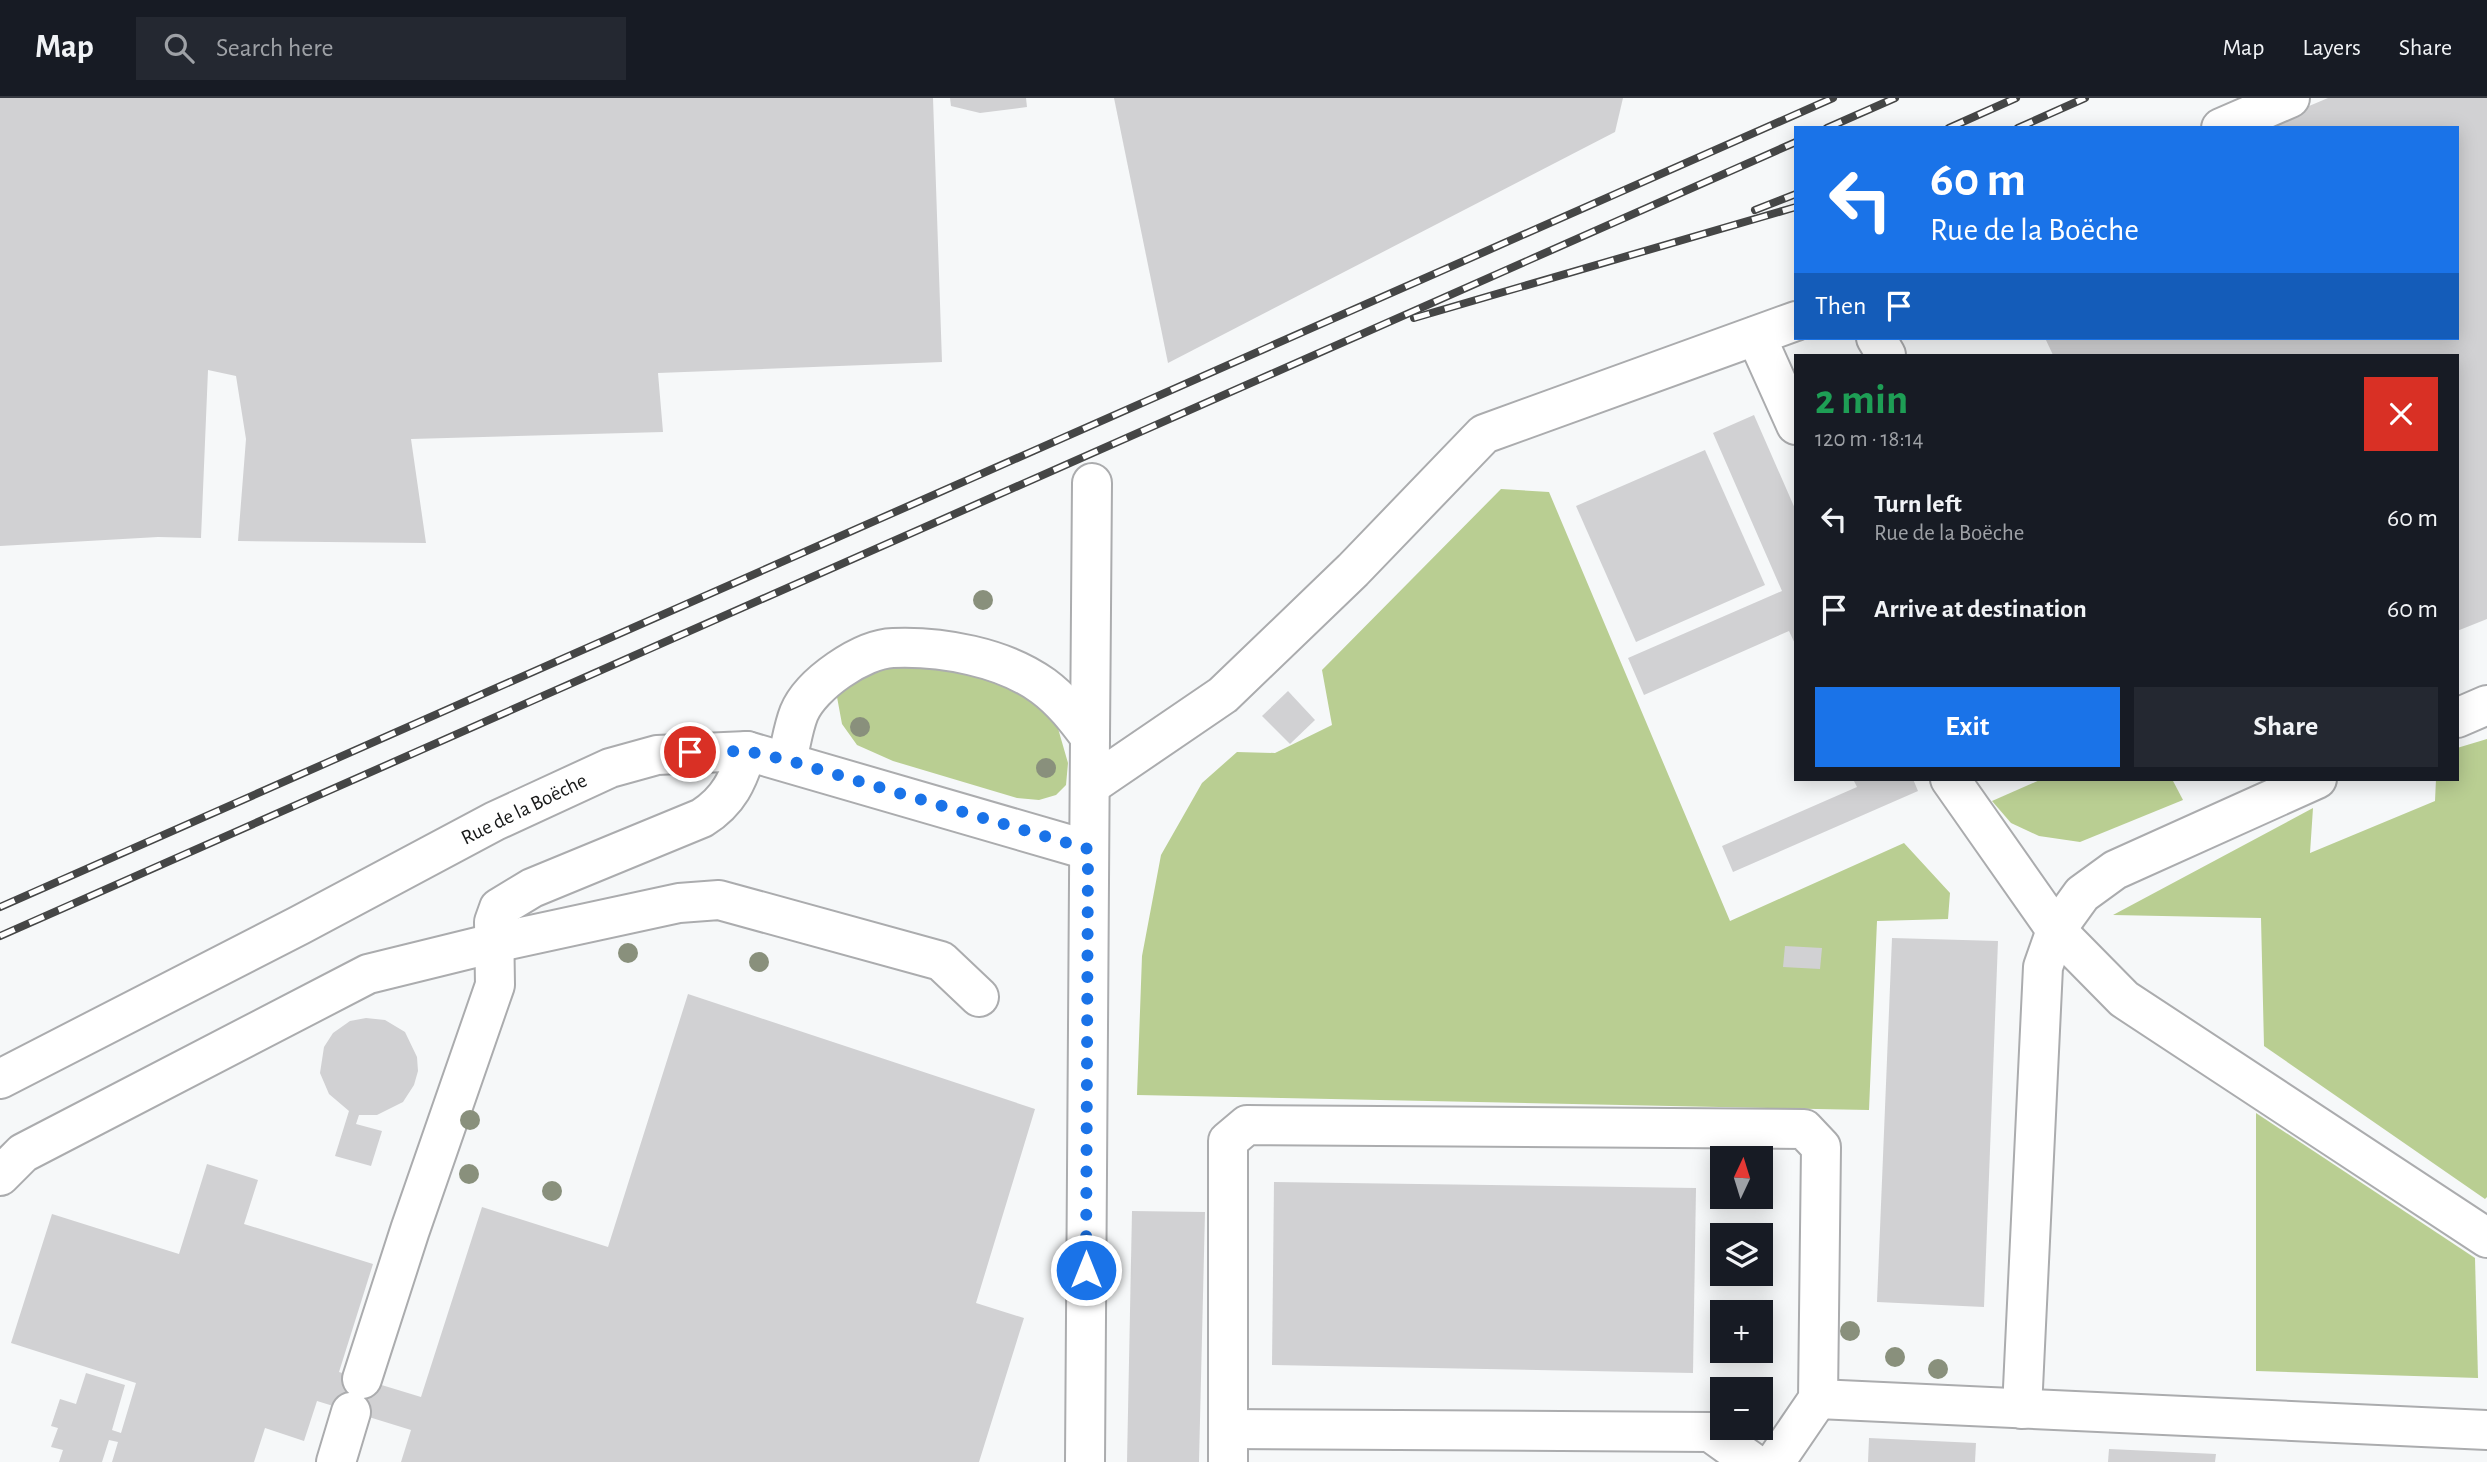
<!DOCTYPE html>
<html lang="en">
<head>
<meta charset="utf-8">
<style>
	body { margin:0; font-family:"Alegreya Sans",sans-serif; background:#242831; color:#f1f3f6; height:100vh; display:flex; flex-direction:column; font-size:26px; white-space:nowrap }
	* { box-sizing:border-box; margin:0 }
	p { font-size:23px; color:#9ea1a6 }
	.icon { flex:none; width:38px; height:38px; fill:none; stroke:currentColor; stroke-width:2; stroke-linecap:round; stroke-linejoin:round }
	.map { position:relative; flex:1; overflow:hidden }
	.sheet { position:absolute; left:1794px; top:256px; width:665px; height:427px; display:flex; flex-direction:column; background:#171b24; border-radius:0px; box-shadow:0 4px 18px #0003 }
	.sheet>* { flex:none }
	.banner { position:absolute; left:1794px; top:28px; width:665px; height:214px; border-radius:0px; box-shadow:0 4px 18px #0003; background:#1a73e8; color:#fff; overflow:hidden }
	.needle { width:46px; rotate:4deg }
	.tools { position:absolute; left:1710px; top:1048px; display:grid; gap:14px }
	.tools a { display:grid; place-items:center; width:63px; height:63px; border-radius:0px; background:#171b24; box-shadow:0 4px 18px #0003; font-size:35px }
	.pin { position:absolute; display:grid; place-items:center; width:60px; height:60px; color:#fff; margin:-30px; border:4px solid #fff; border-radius:50%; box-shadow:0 2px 7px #0007 }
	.me { position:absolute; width:77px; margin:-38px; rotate:0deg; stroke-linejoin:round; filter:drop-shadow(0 0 5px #0008) }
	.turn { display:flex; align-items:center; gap:24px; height:147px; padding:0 21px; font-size:32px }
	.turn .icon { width:91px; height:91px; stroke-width:2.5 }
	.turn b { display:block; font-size:49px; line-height:60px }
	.then { display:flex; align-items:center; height:66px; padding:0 21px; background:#0003; gap:14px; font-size:26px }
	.round { display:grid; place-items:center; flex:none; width:74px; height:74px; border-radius:0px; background:#242831 }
	.head { display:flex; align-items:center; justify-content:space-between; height:119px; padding:0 21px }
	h1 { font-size:42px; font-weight:700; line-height:52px; color:#1e9e55 }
	.cta { display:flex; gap:14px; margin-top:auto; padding:14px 21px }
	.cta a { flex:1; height:80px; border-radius:0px; background:#1a73e8; color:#fff; font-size:28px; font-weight:700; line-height:80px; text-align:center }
	.cta a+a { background:#242831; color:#f1f3f6 }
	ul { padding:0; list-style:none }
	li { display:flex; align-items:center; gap:21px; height:91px; padding:0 21px }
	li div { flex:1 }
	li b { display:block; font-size:26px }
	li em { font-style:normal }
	header { display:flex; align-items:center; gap:42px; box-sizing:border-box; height:98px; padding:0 35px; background:#171b24; border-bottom:2px solid #363941 }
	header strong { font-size:33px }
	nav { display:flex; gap:38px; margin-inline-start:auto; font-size:24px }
	.search { width:490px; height:63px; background:#242831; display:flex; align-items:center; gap:18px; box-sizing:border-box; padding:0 24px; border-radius:0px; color:#9ea1a6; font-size:26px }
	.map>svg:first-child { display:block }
	.green { fill:#b9ce92 }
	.building { fill:#d1d1d3 }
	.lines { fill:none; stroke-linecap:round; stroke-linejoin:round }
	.minor-casing { stroke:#abacae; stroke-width:42 }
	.minor { stroke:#fff; stroke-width:38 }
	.rail-casing { stroke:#454646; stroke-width:8 }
	.rail { stroke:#fff; stroke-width:5; stroke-dasharray:16; stroke-linecap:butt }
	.tree { fill:#89907c }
	.route { stroke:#1a73e8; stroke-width:12; stroke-dasharray:0 21.6 }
	.labels { text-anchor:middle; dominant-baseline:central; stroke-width:6; stroke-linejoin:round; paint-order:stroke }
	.street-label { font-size:21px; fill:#171818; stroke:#fff }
</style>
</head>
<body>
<header>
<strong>Map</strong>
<div class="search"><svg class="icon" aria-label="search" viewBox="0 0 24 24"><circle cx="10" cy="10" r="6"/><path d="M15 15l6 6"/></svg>Search here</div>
<nav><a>Map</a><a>Layers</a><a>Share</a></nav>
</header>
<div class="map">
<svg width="2487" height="1364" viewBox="0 0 2487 1364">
	<rect width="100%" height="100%" fill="#f6f8f9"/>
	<g class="green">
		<path d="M1501,391L1549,394L1730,823L1904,745L1950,795L1948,821L1877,823L1869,1012L1137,997L1142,858L1161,757L1202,685L1237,654L1275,655L1332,627L1322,572Z"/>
		<path d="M924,565L1008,586L1055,620L1068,665L1066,687L1056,697L1039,702L1017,700L893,663L857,647L842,626L837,599C861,562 884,566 924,565Z"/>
		<path d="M2487,641V1099L2485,1101L2264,948L2261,820L2113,817L2313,710L2310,755L2435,703L2436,681H2457V650Z"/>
		<path d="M2042,681H2172L2183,702L2080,744L2039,738L2011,725L1992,703Z"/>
		<path d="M2256,1015L2475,1160L2478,1280L2256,1273Z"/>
	</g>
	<g class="building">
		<path d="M0,0H933L942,264L658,275L663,334L411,341L426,445L238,443L246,341L236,278L208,272L201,440L158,439L0,448Z"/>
		<path d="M950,0H1026L1027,9L980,15L951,8Z"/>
		<path d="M1114,0H1623L1615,34L1168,265Z"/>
		<path d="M2328,0H2487V521L2457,533V257H2053L2045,240H2457V30H2257Z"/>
		<path d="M1754,317L1796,413V548L1789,533L1644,597L1628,560L1782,493L1713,335Z"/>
		<path d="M1705,352L1765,487L1636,544L1576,408Z"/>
		<path d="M1288,593L1315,622L1290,646L1262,618Z"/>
		<path d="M1853,681H1913L1918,693L1733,774L1722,748L1857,689Z"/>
		<path d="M1892,840L1998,843L1984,1209L1877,1204Z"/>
		<path d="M1785,848L1822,850L1820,871L1783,869Z"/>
		<path d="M688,896L1035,1011L976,1205L1024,1220L979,1364H401L411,1332L317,1303L304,1343L265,1330L254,1364H112L118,1344L109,1342L102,1364H59L63,1352L51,1349L58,1330L51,1328L60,1301L76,1306L86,1275L125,1287L112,1332L121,1335L136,1285L11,1245L52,1116L179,1156L207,1066L258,1082L244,1126L373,1166L339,1274L421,1299L482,1109L608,1149Z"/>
		<path d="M366,920L385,922L405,934L417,959L418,973L414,987L403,1004L377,1017H359L356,1026L382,1033L371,1068L335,1058L349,1013L329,996L320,975L324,949L333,935L350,923Z"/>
		<path d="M1274,1084L1696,1090L1693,1275L1272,1267Z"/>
		<path d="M1132,1113L1205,1114L1199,1364H1127Z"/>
		<path d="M1869,1340L1976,1345L1975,1364H1868Z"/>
		<path d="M2109,1351L2216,1356L2215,1364H2108Z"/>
	</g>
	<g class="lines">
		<g class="minor-casing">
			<g id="minor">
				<path d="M2221,30L2290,0"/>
				<path d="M1756,238L1796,327"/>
				<path d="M1876,240L1886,257"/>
				<path d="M2457,620L2487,607"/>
				<path d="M1090,639L1092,385"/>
				<path d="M787,662C791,647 793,630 799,615C811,586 862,551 893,550C941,548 1003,559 1043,588C1062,602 1076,620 1090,639L1085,1364"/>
				<path d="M1950,681L2056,832L2124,901L2487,1140"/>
				<path d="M1091,687L1223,597L1353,472L1484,336L1796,223"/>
				<path d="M0,981L300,827L495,723L610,670L657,657L747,653L1088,752"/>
				<path d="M0,1078L23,1055L368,876L494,845L679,805L719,802L941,863L979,899"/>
				<path d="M362,1281L410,1132L495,887L494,824L499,810L532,790L702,720C729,703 738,682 747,653"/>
				<path d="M1818,1301L2487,1332"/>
				<path d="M2022,1311L2043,869L2056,832L2082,796L2115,772L2317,681"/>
				<path d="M1228,1331L1710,1334L1752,1364"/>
				<path d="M336,1364L351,1314"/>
				<path d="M1228,1364V1043L1247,1027L1804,1031L1821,1049L1818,1301L1775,1364"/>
			</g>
		</g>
		<use href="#minor" class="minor"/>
		<g class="rail-casing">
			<g id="rail">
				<path d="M1827,30L1895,0"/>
				<path d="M1949,30L2016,0"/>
				<path d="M2018,30L2085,0"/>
				<path d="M1755,112L1796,96"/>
				<path d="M1414,220L1796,109"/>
				<path d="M0,809L1833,0"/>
				<path d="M0,838L1796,44"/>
			</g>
		</g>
		<use href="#rail" class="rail"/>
	</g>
	<g class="tree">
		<circle cx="983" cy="502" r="10"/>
		<circle cx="860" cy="629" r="10"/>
		<circle cx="1046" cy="670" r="10"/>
		<circle cx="628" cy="855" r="10"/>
		<circle cx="759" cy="864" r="10"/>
		<circle cx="470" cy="1022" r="10"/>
		<circle cx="469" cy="1076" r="10"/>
		<circle cx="552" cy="1093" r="10"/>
		<circle cx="1850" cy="1233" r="10"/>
		<circle cx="1895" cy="1259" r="10"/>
		<circle cx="1938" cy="1271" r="10"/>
	</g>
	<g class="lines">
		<path class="route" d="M690,654L747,653L787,662L1088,751L1086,1172"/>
	</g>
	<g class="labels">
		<g class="street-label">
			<text transform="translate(524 711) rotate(-26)">Rue de la Boëche</text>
		</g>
	</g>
</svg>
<div class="tools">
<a><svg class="needle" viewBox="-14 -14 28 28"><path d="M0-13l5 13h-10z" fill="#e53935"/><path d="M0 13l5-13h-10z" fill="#9ea1a6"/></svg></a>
<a><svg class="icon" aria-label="layers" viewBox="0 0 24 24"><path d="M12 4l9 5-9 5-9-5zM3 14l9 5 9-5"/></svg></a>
<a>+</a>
<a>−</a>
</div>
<div class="pin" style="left:690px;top:654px;background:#d93025"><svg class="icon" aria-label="arrive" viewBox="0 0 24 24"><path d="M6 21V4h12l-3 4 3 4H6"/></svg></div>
<svg class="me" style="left:1086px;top:1172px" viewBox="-20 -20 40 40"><circle r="17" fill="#1a73e8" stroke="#fff" stroke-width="3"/><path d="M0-11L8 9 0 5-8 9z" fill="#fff"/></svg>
<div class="banner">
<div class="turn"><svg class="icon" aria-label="left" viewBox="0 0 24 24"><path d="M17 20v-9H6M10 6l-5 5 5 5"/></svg><div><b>60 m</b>Rue de la Boëche</div></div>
<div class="then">Then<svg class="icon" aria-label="arrive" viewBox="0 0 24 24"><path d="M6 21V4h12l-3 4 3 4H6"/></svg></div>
</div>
<section class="sheet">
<div class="head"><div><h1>2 min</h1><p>120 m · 18:14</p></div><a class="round" style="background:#d93025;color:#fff"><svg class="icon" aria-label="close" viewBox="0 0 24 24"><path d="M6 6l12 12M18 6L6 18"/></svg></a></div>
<ul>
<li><svg class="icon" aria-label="left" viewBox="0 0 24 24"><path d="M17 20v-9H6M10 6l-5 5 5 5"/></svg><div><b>Turn left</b><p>Rue de la Boëche</p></div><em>60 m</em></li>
<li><svg class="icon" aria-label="arrive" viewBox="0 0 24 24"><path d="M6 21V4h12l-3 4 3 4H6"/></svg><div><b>Arrive at destination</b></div><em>60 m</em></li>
</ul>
<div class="cta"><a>Exit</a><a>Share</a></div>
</section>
</div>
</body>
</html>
